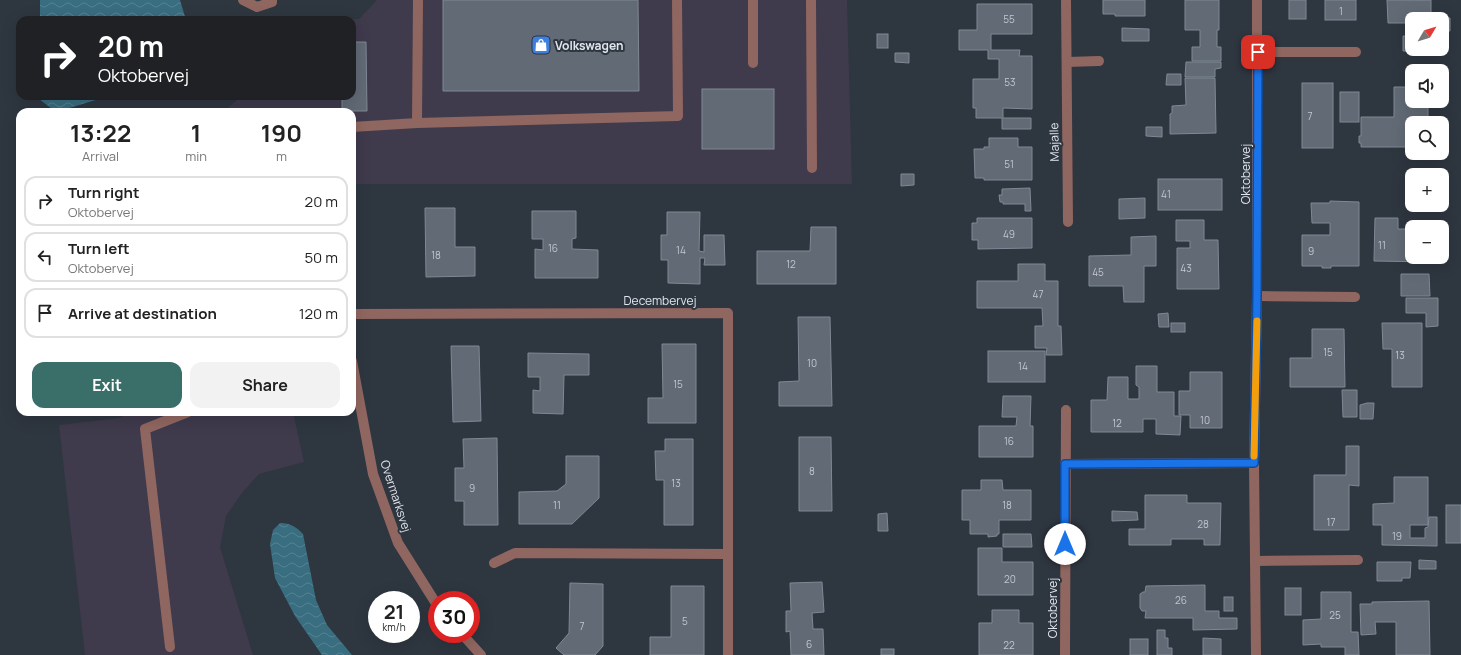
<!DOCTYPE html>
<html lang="en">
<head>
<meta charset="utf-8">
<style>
	body { margin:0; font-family:Manrope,sans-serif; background:#f2f2f2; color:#222; height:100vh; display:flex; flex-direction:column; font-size:15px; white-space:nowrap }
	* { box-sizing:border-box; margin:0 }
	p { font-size:13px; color:#767676 }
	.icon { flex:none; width:22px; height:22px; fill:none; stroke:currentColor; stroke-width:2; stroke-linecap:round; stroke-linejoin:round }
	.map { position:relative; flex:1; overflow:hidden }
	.side { position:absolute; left:16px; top:108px; width:340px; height:308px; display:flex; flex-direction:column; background:#fff; border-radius:12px; box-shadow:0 4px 16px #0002 }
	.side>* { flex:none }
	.guide { position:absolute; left:16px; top:16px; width:340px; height:84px; border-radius:12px; box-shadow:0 4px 16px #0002; background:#202124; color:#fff; overflow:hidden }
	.needle { width:26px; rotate:52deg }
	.controls { position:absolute; left:1405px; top:12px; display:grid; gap:8px }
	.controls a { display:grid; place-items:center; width:44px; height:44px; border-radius:8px; background:#fff; box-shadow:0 4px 16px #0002; font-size:20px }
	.speed { position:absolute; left:368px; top:591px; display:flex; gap:8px; font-size:20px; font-weight:700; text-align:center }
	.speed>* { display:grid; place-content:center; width:52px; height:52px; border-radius:50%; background:#fff; box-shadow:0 4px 16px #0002; line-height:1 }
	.speed small { font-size:10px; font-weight:400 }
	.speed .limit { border:6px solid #d22; background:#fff; color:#111 }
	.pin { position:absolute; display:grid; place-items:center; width:34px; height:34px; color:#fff; margin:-17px; border-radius:8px; box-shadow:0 2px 6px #0006 }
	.me { position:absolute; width:44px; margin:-22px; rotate:0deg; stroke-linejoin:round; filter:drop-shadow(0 0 3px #0008) }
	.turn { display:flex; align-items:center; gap:14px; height:84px; padding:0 16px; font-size:18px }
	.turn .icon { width:52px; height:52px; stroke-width:2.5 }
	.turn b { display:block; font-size:28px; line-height:34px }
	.eta { display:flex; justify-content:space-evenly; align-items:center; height:68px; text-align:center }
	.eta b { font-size:24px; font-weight:700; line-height:28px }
	.primary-button { display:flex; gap:8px; margin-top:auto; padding:8px 16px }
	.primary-button a { flex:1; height:46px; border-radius:12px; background:#3a6f69; color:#fff; font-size:16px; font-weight:700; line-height:46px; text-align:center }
	.primary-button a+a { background:#f2f2f2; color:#222 }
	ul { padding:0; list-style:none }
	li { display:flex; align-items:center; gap:12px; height:50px; margin:0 8px 6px; padding:0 8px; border:2px solid #e0e0e0; border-radius:12px }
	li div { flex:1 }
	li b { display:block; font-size:15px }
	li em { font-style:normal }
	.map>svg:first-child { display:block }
	.commercial { fill:#3f3a4c }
	.water { fill:url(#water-waves) }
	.building { fill:#616a75; stroke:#7f8995 }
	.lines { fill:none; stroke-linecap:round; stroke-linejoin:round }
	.minor { stroke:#906660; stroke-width:10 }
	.route-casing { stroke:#114b97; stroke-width:10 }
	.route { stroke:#1a73e8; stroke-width:7 }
	.slow { stroke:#f59e0b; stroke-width:7 }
	.labels { text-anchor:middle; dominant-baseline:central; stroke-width:4; stroke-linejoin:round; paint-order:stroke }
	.number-label { font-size:10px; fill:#c1c7cf }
	.poi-label { font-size:12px; font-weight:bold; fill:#e1e6ed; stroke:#2e3640; text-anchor:start }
	.street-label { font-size:12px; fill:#e1e6ed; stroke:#2e3640 }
</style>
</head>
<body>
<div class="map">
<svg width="1461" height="655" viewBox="0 0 1461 655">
	<defs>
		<pattern id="water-waves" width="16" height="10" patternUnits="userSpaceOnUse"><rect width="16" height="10" fill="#396d80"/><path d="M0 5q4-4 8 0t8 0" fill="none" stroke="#558292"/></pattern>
	</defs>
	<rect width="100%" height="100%" fill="#2e3640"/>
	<g class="commercial">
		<path d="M377,0H847L852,184H352V112H223L237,100L281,96H352V20H340L359,19Z"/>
		<path d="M128,412H293L304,462L259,474L242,493L226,516L220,547L253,655H85L59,425L120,418Z"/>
	</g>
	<g class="water">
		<path d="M40,0H180L186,20H40Z"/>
		<path d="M39,96H109L56,112L39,99Z"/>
		<path d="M280,523C291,523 296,527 303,534L316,600L327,625L352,655H322L295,616L275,578L270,544L273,530Z"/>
	</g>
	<g class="building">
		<path d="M443,0H638L639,91H443Z"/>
		<path d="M1103,0H1145V16H1115V14H1103Z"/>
		<path d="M1185,0H1219V30H1217V47H1221V61H1192V47H1200V30H1185Z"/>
		<rect x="1289" y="0" width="17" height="19"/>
		<rect x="1325" y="0" width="31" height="20"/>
		<path d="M1387,0H1431V19H1412V23H1388Z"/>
		<path d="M977,4H1032V34H991V50H1020L1019,56H1032V109L1003,108V118H1031V129H1002V118H976V108H973V79H999V59H988V50H959V30H977Z"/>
		<path d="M1439,18H1450V31H1442V19Z"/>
		<path d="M1122,28L1149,29V41H1122Z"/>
		<rect x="877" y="34" width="11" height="14"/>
		<path d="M1403,36H1412V49H1438L1437,52L1403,51Z"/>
		<path d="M352,42H366L367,111H342V96H352Z"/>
		<path d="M895,53H909V63L895,62Z"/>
		<path d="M1186,62H1221V68L1215,69V77H1185Z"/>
		<path d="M1167,74H1181V85H1166Z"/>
		<path d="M1185,78H1215L1216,133L1170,134V114L1172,113V106L1186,105Z"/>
		<rect x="1302" y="83" width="31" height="65"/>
		<path d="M1394,87H1412V101H1428V123H1412V147H1361V143H1359V136H1361V117H1394Z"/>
		<rect x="702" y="89" width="72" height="60"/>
		<rect x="1340" y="92" width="19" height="30"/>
		<path d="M1146,127H1162V137L1146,136Z"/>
		<path d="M989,138H1018V147H1032V180H984V178H975L974,149H984V147H989Z"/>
		<path d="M901,174H914V185L901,186Z"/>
		<rect x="1158" y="179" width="64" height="31"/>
		<path d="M1030,188L1031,211H1025V204H1003V202H1000L999,195H1002V189Z"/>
		<path d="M1145,198V218L1119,219V199Z"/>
		<path d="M1330,201L1359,202V266H1331V268H1322V266H1302V235H1330V223H1312L1311,203H1330Z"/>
		<path d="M425,208H455V247H475V276L426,277Z"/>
		<path d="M532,211H576V238L572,239V249L598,250V278H535V249L543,250V239H532Z"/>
		<path d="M667,212H700L699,251L704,252V235H724L725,265H704L705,258H700V284L668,283V260H661V235H667Z"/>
		<path d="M977,218H1032V248L978,249V240H972V223H977Z"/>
		<path d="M1375,218H1398V229H1412V257H1431V262L1374,261Z"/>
		<path d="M1176,220H1204V240H1218L1219,289H1177V248H1190V241H1176Z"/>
		<path d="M811,227H836V284H757V251H810Z"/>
		<path d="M1156,236V266H1144V302H1124L1123,286H1089V256L1131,255V237Z"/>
		<path d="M1018,264H1045V281H1058V326H1061L1062,355H1046L1047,348H1035V326H1043L1042,308H977V281H1018Z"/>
		<path d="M1401,274H1429L1430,296H1401Z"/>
		<path d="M1406,298H1438V326L1426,327V313H1406Z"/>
		<path d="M1168,313L1169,327H1159L1158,314Z"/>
		<path d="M798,317H830L832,406H779V382L799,381Z"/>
		<rect x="1171" y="323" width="14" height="9"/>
		<path d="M1382,323H1422V387H1392V349H1383Z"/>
		<path d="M1312,329H1344L1345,387H1290V358H1312Z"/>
		<path d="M662,344H696V423H648V398H663Z"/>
		<path d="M451,346H479L481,421L453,422Z"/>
		<rect x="988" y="351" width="57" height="31"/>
		<path d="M528,353L589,354V375H564L563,414L533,413V390L540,391V377H528Z"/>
		<path d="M1136,366H1157V392H1174V416H1181L1180,435L1156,434V419H1143V432H1091V400H1107L1108,377H1128V399H1139V387L1136,385Z"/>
		<path d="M1190,372H1222V428H1190V415H1179V391H1190Z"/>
		<path d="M1342,390H1357V417H1343Z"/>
		<path d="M1003,396H1031L1030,426H1033V457H979V426H1016L1017,417H1002Z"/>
		<path d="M1367,403H1374L1373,419H1360V405Z"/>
		<path d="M799,437H831L832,511H799Z"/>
		<path d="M497,438L498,525H464V501H455V468H464L463,439Z"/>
		<path d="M665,439H693V525H664V480H656L655,451H665Z"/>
		<path d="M1346,446H1359V486L1349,485V530H1314V475H1346Z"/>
		<path d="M566,456H599V498L572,524H519V492L557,491L566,484Z"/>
		<path d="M1394,477H1428V525H1410V538H1425V528L1428,527L1429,517H1437V546L1382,545V525H1373V504L1394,503Z"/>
		<path d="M981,480H1002L1003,490H1031V520H999V534H997V536L988,537V534H970V520H962V490H981Z"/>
		<path d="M1145,495H1187V503H1221L1220,545H1204V539H1171V545H1129V529H1145Z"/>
		<rect x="1446" y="505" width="15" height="38"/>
		<path d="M1112,511L1137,512L1138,520L1112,521Z"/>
		<path d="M887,513L888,531H878V514Z"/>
		<path d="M1003,534H1031L1032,547H1003Z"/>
		<path d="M978,548H1002V562H1033V595H978Z"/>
		<path d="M1419,560L1436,561V569H1419Z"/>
		<path d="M1377,562H1411L1410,578H1402V581H1377Z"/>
		<path d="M822,582L824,612L812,613L813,629H823L824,655H791L790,631L786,632V611H791L790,583Z"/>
		<path d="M570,583L603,584V646L595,655H564L556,648L569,633Z"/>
		<path d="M1205,585V611H1219V618H1237V629L1193,630V618H1145L1146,611H1142L1140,608V594L1143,592H1145L1146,586Z"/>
		<path d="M671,586H704V655H650V637H671Z"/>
		<rect x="1285" y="588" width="16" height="27"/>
		<path d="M1321,592H1351V632H1358L1359,655H1345V647H1321V644L1303,645V620L1321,619Z"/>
		<rect x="1224" y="597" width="9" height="14"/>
		<path d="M1429,601L1430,655H1396V622H1375L1376,634L1361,635L1360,604H1372V602Z"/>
		<path d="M992,610H1019V623H1033V655H979V623H992Z"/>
		<path d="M1157,630H1165V638H1168V648H1172V655H1157Z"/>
		<path d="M1203,638L1221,639V655H1203Z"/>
		<rect x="1130" y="639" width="18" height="16"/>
		<rect x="881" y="649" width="13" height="6"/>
	</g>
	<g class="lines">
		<g class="minor">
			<path d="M243,0L257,7L272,2V0"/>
			<path d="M811,0L812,168"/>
			<path d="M1066,0L1068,222"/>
			<path d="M1258,52H1356"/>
			<path d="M1067,62L1099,61"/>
			<path d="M753,63V0"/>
			<path d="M417,123L678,116L677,0"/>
			<path d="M352,127L417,123L418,0"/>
			<path d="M1257,296L1355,297"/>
			<path d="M352,314L728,313V655"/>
			<path d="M352,361L373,474L398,543L437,605"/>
			<path d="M1065,464L1254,463"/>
			<path d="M1255,561L1358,560"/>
			<path d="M494,563L515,553L728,554"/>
			<path d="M462,634L481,655"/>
			<path d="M170,647L145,429L188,412"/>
			<path d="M1065,655L1066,410"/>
			<path d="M1256,655L1254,463L1257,296V0"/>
		</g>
	</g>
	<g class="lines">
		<g class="route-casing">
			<path id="route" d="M1065,544V464L1254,463L1257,296L1258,52"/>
		</g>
		<use href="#route" class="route"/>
		<path class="slow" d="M1254,456L1257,321"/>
	</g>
	<defs>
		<g id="shop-square" transform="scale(1)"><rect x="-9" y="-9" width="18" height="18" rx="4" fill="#3f7fe0" stroke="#2e3640"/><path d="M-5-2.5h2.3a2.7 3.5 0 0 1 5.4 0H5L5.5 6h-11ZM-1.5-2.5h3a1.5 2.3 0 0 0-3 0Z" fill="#fff"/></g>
	</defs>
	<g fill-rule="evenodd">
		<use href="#shop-square" x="541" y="45"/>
	</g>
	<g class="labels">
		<g class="number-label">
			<text x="1341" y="11">1</text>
			<text x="1009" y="19">55</text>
			<text x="1010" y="82">53</text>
			<text x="1310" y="116">7</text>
			<text x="1009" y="164">51</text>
			<text x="1166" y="194">41</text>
			<text x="1009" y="234">49</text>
			<text x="1382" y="245">11</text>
			<text x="553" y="248">16</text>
			<text x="681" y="250">14</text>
			<text x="1311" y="251">9</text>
			<text x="436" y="255">18</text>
			<text x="791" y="264">12</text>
			<text x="1186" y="268">43</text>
			<text x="1098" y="272">45</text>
			<text x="1038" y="294">47</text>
			<text x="1328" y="352">15</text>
			<text x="1400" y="355">13</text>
			<text x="812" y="363">10</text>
			<text x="1023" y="366">14</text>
			<text x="678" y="384">15</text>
			<text x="1205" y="420">10</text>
			<text x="1117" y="423">12</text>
			<text x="1009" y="441">16</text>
			<text x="812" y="471">8</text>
			<text x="676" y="483">13</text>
			<text x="472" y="488">9</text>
			<text x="557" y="505">11</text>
			<text x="1007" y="505">18</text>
			<text x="1331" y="522">17</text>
			<text x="1203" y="524">28</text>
			<text x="1397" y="536">19</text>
			<text x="1010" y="579">20</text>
			<text x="1181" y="600">26</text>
			<text x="1335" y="615">25</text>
			<text x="685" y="621">5</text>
			<text x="582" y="626">7</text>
			<text x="809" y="644">6</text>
			<text x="1009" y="645">22</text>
		</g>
		<g class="poi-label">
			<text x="555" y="45">Volkswagen</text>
		</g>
		<g class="street-label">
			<text transform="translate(1054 142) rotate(-91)">Majalle</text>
			<text transform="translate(1245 174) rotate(-90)">Oktobervej</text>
			<text x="660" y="300">Decembervej</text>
			<text transform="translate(396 496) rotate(72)">Overmarksvej</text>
			<text transform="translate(1052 608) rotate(-90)">Oktobervej</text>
		</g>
	</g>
</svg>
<div class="controls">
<a><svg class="needle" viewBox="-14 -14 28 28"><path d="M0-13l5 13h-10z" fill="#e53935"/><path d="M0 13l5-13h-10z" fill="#767676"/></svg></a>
<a><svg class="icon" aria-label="sound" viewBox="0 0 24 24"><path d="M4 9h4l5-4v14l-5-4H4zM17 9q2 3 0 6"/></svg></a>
<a><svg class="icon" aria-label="search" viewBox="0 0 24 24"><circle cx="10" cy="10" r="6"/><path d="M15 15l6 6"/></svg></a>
<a>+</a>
<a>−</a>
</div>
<div class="speed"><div>21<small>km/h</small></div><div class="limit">30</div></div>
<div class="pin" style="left:1258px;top:52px;background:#d93025"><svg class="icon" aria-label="arrive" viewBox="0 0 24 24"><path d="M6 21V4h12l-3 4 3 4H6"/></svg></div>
<svg class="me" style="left:1065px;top:544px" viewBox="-20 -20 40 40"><circle r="19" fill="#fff"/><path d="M0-13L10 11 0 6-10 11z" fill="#1a73e8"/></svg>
<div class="guide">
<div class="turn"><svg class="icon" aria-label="right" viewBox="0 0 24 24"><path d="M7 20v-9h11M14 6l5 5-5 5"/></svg><div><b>20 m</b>Oktobervej</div></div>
</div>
<section class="side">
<div class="eta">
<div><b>13:22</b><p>Arrival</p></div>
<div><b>1</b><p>min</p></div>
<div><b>190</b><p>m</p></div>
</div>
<ul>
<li><svg class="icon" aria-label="right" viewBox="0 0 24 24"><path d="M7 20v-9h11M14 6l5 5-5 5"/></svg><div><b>Turn right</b><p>Oktobervej</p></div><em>20 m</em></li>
<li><svg class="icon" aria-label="left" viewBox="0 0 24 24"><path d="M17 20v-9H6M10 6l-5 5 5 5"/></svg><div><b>Turn left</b><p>Oktobervej</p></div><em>50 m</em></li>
<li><svg class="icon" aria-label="arrive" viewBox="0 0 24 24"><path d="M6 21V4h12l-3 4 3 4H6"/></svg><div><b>Arrive at destination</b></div><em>120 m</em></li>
</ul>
<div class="primary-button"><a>Exit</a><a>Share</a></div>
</section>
</div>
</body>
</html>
